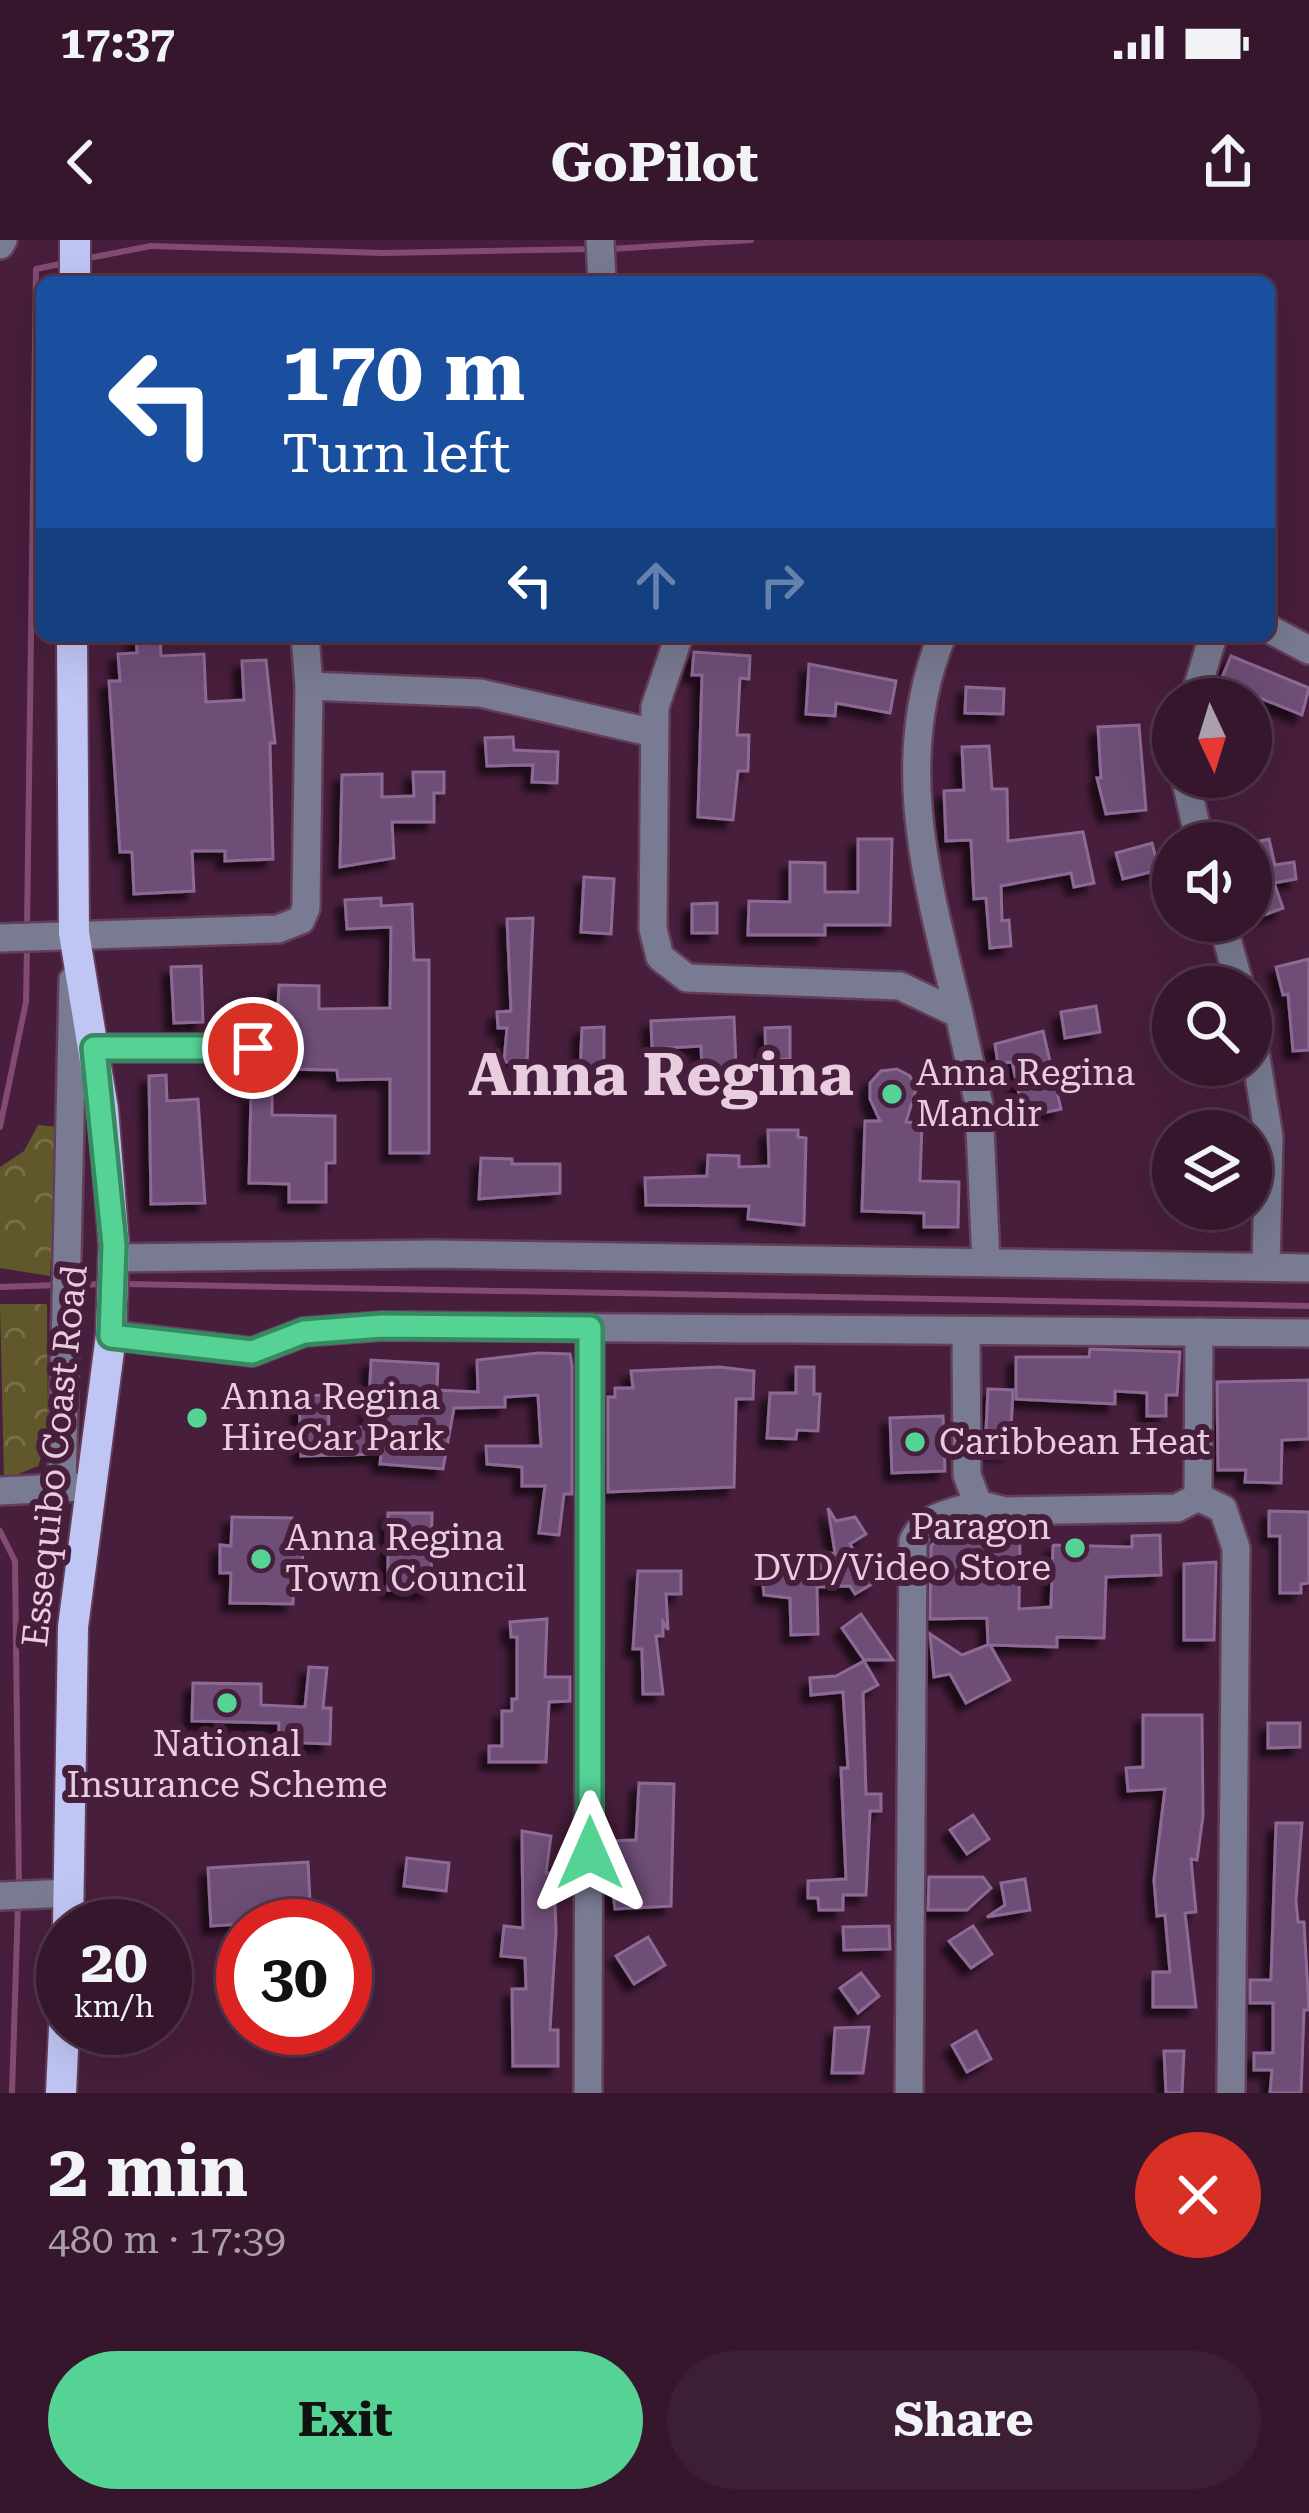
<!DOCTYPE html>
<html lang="en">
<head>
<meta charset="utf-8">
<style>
	body { margin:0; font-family:"Roboto Serif",serif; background:#3d1f35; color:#f1f3f6; height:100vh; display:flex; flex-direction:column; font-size:45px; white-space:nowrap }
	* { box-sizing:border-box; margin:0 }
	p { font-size:39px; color:#aa9faa }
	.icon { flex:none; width:66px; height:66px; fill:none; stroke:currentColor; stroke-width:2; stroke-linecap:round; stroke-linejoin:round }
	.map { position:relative; height:1853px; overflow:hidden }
	.side { display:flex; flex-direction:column; background:#35162d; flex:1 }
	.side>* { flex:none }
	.top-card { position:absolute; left:36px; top:36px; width:1239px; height:366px; border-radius:18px; box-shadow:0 12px 48px #0002,0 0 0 3px #4f3549; background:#1a4fa0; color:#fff; overflow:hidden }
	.needle { width:78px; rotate:176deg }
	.tools { position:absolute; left:1152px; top:438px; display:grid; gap:24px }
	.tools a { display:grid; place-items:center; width:120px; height:120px; border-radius:50%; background:#35162d; box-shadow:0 12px 48px #0002,0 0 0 3px #4f3549; font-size:60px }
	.speed { position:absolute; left:36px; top:1659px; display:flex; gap:24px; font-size:60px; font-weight:700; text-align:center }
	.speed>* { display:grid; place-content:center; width:156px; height:156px; border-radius:50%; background:#35162d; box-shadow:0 12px 48px #0002,0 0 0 3px #4f3549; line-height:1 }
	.speed small { font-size:30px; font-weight:400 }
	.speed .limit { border:18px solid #d22; background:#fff; color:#111 }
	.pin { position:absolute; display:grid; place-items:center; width:102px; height:102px; color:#fff; margin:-51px; border:6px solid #fff; border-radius:50%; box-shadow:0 3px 12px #0007 }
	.me { position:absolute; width:132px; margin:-66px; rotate:0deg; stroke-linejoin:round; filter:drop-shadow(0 0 9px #0008) }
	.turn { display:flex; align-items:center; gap:42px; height:252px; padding:0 48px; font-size:54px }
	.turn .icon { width:156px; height:156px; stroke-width:2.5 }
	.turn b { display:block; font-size:84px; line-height:102px }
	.lanes { display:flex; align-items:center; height:114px; padding:0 48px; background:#0003; justify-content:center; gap:60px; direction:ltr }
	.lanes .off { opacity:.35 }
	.round { display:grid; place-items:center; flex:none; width:126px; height:126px; border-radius:63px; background:#3d1f35 }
	.summary { display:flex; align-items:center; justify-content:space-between; height:204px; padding:0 48px }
	h1 { font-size:72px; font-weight:700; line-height:90px }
	.primary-button { display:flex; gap:24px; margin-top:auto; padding:24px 48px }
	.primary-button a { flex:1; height:138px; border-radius:72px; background:#54d395; color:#111; font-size:48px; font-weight:700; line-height:138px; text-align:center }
	.primary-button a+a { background:#3d1f35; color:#f1f3f6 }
	.status { display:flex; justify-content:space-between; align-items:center; height:84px; padding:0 60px; background:#35162d; direction:ltr }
	.status svg { height:33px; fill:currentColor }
	header { display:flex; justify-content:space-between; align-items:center; height:156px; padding:0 48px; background:#35162d; font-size:54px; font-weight:700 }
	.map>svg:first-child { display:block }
	.park { fill:url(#park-crowns) }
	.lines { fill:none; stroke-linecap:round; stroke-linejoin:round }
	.stream { stroke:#834b72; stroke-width:6 }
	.building { fill:#6e4d76; stroke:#8c6a95; stroke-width:3; filter:url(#shadow) }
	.minor-casing { stroke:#643e59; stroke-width:32 }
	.major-casing { stroke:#643e59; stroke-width:34 }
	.minor { stroke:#787b91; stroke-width:27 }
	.major { stroke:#c0c6f4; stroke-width:30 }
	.route-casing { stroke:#378961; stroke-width:30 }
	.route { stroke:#54d395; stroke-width:21 }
	.poi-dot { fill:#54d395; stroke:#471e3c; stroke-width:4.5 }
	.labels { text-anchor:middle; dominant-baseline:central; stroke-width:12; stroke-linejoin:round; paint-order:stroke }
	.poi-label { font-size:36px; fill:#e8cddf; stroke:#471e3c; text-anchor:start }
	.street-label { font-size:36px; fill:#e8cddf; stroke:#471e3c }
	.town-label { font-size:60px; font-weight:bold; fill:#e8cddf; stroke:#471e3c }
</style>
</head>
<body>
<div class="status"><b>17:37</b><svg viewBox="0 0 49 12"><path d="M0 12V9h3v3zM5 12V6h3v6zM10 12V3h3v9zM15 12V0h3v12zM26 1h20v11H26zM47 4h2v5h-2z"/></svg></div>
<header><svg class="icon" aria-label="back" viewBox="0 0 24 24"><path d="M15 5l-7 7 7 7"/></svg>GoPilot<svg class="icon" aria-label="share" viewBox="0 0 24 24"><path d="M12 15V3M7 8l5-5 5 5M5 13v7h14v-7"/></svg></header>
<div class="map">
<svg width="1309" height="1853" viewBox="0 0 1309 1853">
	<defs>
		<pattern id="park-crowns" width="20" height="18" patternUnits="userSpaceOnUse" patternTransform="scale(3)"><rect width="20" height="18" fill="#60582a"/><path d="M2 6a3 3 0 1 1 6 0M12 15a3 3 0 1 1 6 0" fill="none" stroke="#776f48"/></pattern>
		<filter id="shadow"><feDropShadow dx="-8" dy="8" stdDeviation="3" flood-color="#0009"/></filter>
	</defs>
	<rect width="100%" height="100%" fill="#471e3c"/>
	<g class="park">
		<path d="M38,885L58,887L50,1036L0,1028V927L24,911Z"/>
		<path d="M0,1064H47L48,1198L38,1226L4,1240Z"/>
	</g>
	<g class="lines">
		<g class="stream">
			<path d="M611,9L751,0"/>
			<path d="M84,19L151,6L383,13L591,9"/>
			<path d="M27,688L36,29L65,23"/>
			<path d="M0,887L26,762L27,707"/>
			<path d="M125,1044L1309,1066"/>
			<path d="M77,1045L106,1044"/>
			<path d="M0,1047L58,1045"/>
			<path d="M0,1291L15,1321L19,1650"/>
			<path d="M12,1853L18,1663"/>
		</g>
	</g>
	<g class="building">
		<path d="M136,396H160L161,416L204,414L206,462L244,460L242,421L266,420L275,503H270L273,619L225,621V611H192L194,651L134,654L132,612H120L109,441H120L118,414L137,413Z"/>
		<path d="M694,412L750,416L749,439L740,438L737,495H749L748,531H738L733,580L698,577L702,435H692Z"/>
		<path d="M1231,416L1309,448L1302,475L1260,458L1213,459Z"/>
		<path d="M809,424L896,441L890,473L836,463L835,476L806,474Z"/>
		<path d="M966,447L1004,449L1003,474L965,473Z"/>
		<path d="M1139,485L1146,570L1106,574L1097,538H1101L1098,487Z"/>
		<path d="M513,497L514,510L558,512L557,543L532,542L533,525L487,526L485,498Z"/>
		<path d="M989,506L992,549H1007L1008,601L1083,592L1094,643L1074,647L1071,633L1001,646L1002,681L1009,680L1011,706L990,708L986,658L974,659L971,600L946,601L944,551L964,550L962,507Z"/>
		<path d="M413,532H444V553H434V582H392L394,618L340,627L342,535L382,534V557L414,556Z"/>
		<path d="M858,599H892L890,685H825V695H748L749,661L790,662V622L825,623V652H858Z"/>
		<path d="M1269,599L1275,625L1294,622L1296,639L1274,643L1283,668L1251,680V603Z"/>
		<path d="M1152,603L1159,630L1123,639L1116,613Z"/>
		<path d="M584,637L614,639L611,694L581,692Z"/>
		<path d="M381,658V666L412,664L414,720H429V913H390V839L338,840L337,830L275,829L279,745L319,746V769L390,768L391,687L347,689L345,660Z"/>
		<path d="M717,663V693H692V664Z"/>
		<path d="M533,678L527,824L504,822L507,788H498L497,772L511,771L507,679Z"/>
		<path d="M1309,719V810L1293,811L1288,754L1283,755L1276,727Z"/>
		<path d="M201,726L203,782L174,783L171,727Z"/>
		<path d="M1096,766L1100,792L1065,798L1061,772Z"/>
		<path d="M734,777L736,826L702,828L701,806L652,809L651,781Z"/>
		<path d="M604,787V832L580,833L582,788Z"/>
		<path d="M790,787V819L766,820L765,788Z"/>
		<path d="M1043,791L1061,869L1024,877L1012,822L998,824L995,804Z"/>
		<path d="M897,829L910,836L916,849L906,882L922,883L920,941L959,942L958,987H924V973L862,971L865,881H880L870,859V843L881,831Z"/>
		<path d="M166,835L167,861L198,859L205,963L151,964L149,836Z"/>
		<path d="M251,855L272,856V875L335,876V923H326V962H289V944L249,943Z"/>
		<path d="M768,890H798V897L806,898L804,985L748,979L749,966L646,965L645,938L707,936L708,915L739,916V927L769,926Z"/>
		<path d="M481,918L512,919V924H560V953L479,959Z"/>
		<path d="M1090,1109L1180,1112L1177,1155H1166V1176H1147V1153L1115,1151V1164L1016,1159V1117H1089Z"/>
		<path d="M538,1113L570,1114L572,1125V1254H564L559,1295L539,1293L545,1246H522V1227L487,1224L486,1206H541L538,1155L505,1157V1167L454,1168L443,1229L380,1224L381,1214L301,1216L299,1156L328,1155L329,1188L368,1187L371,1120L438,1124L437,1150L478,1152L477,1120Z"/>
		<path d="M719,1127L754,1131L753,1159H736L734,1247L608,1252V1157H615V1148H633L631,1131Z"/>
		<path d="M796,1127H814V1154H820L818,1191L797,1190L796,1199L767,1198L770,1153H796Z"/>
		<path d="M1309,1140V1199L1282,1200L1281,1243L1245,1242L1246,1230H1218L1217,1142Z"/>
		<path d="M988,1149L1013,1150L1010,1212L985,1211Z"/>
		<path d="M943,1176L945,1231L892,1233L890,1178Z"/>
		<path d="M828,1268L836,1281L855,1277L866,1294L850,1304L874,1343L855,1354L850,1346L817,1347L818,1394L791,1395L790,1358L764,1355L762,1334L813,1335L812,1314L835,1313Z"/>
		<path d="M1269,1271L1309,1272V1343L1301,1344V1353H1280V1296H1269Z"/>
		<path d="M388,1273H432L431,1351L388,1350Z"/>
		<path d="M232,1277L292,1278V1309H303L302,1330L294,1329L293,1364L230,1363L231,1333H220V1305L231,1306Z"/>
		<path d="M1160,1295L1161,1335L1106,1337L1104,1398L1057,1397V1407L990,1405L1010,1440L966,1463L950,1434L934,1437L930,1394L962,1415L988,1405L987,1378L930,1379L931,1306L940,1297L1020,1296L1019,1369L1051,1367L1053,1305L1132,1307V1296Z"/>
		<path d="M1216,1322L1214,1400H1184V1324Z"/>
		<path d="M638,1331H681V1354H666L668,1390L663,1382V1396H656L663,1454H643L642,1409H633Z"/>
		<path d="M861,1374L893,1420H864L842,1388Z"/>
		<path d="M547,1379L545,1437H570V1461L549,1462L546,1522H489V1506H502V1471H512V1459H517V1397H511L510,1382Z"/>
		<path d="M864,1421L878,1445L863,1453L866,1554H881V1571H870L866,1655H843V1670H819L818,1658H808V1641L846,1639L841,1528H848L843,1452L811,1455L810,1438L836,1436Z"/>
		<path d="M309,1427L327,1428L323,1468H331L330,1504L278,1502L279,1483L192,1481L193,1443L261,1444V1465L305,1467Z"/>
		<path d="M1143,1475H1202L1203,1576L1197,1620L1191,1619L1196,1672L1185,1673L1196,1767H1153V1732H1170L1165,1675L1157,1676L1154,1640L1165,1549L1128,1551L1126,1528L1143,1527Z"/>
		<path d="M1268,1483H1300V1507L1268,1508Z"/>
		<path d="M639,1543L674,1544L671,1666L615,1669L607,1601L636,1600Z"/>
		<path d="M973,1575L989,1599L967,1614L950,1590Z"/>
		<path d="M1276,1583H1302L1296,1661L1298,1682H1304L1309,1770H1304L1301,1853H1270L1272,1830H1254V1813H1273V1763H1250V1740H1271Z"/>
		<path d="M522,1591L551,1596L546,1633H554L556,1691L550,1790H558V1826H513L512,1749H526L525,1718L501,1716L504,1686L523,1688Z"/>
		<path d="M407,1618L449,1623L446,1651L404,1646Z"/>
		<path d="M308,1622L311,1680L211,1686L208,1628Z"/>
		<path d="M929,1637H983L991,1648L967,1670H928Z"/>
		<path d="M1025,1639L1030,1670L987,1677L1005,1665L1001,1643Z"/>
		<path d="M889,1686L890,1709L844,1710L843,1687Z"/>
		<path d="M973,1686L992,1714L971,1728L949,1701Z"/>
		<path d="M648,1697L665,1725L634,1744L616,1716Z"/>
		<path d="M861,1733L879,1756L858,1773L840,1748Z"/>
		<path d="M869,1787L863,1833H832L835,1788Z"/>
		<path d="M976,1791L991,1819L967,1832L952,1805Z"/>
		<path d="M1164,1811H1184L1182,1853H1166Z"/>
	</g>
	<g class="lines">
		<g class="minor-casing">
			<g id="minor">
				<path d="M600,0L602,42"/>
				<path d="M0,5L3,0"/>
				<path d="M1269,389L1309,410"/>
				<path d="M305,396L309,446L480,453L654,493"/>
				<path d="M679,396L655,467L653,689L660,717L687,738L900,746L959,774L979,865L986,1022"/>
				<path d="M942,396C890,522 929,648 959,774"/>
				<path d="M1194,459L1213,396"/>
				<path d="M1185,537L1200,603"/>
				<path d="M1222,681L1240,747"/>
				<path d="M0,698L278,689L301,680L306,668L309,446"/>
				<path d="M1251,787L1269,897L1266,1025"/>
				<path d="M94,808H253"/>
				<path d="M114,1018L434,1014L1309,1028"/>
				<path d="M966,1091L967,1235L978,1264L1005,1271L1177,1268L1198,1257L1199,1092"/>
				<path d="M111,1095L252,1112L304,1092L382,1086L1309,1093"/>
				<path d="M62,1248L73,740"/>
				<path d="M0,1251L78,1247"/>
				<path d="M1198,1257L1223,1269L1236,1308L1231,1853"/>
				<path d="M0,1656L70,1653"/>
				<path d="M588,1853L590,1088"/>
				<path d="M909,1853L913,1301C925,1274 953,1274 978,1264"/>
			</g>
		</g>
		<g class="major-casing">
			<g id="major">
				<path d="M75,42V0"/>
				<path d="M68,1686L73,1387L111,1095L114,1005L103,869L74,693L72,396"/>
				<path d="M61,1853L64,1788"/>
			</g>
		</g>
		<use href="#minor" class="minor"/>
		<use href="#major" class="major"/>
	</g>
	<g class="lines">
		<g class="route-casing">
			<path id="route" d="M253,808H94L114,1005L111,1096L252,1112L304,1092L382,1086L590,1088V1613"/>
		</g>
		<use href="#route" class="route"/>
	</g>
	<g class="poi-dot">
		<circle cx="892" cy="854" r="12"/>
		<circle cx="197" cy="1178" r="12"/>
		<circle cx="915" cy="1202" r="12"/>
		<circle cx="1075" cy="1308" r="12"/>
		<circle cx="261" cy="1319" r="12"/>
		<circle cx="227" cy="1463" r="12"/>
	</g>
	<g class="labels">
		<g class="poi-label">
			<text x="916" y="833">Anna Regina<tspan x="916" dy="41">Mandir</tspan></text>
			<text x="221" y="1157">Anna Regina<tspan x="221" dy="41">HireCar Park</tspan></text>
			<text x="939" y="1202">Caribbean Heat</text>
			<text x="1051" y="1287" text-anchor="end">Paragon<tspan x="1051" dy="41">DVD/Video Store</tspan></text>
			<text x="285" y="1298">Anna Regina<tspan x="285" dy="41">Town Council</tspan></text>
			<text x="227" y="1504" text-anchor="middle">National<tspan x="227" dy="41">Insurance Scheme</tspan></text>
		</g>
		<g class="street-label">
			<text transform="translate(55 1216) rotate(-84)">Essequibo Coast Road</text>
		</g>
		<g class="town-label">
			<text x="661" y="834">Anna Regina</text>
		</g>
	</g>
</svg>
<div class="tools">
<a><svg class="needle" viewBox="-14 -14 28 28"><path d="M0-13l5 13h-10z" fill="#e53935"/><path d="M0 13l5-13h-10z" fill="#aa9faa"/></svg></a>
<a><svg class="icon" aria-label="sound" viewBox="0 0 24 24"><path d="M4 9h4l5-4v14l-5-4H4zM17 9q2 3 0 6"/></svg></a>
<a><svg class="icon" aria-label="search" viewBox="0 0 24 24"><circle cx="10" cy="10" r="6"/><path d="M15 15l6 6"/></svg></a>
<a><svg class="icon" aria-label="layers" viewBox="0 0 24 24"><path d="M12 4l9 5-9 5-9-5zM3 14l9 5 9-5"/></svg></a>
</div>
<div class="speed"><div>20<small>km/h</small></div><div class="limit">30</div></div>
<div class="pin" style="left:253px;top:808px;background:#d93025"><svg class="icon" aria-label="arrive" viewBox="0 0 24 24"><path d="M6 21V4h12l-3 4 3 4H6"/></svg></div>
<svg class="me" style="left:590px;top:1613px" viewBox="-20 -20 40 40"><path d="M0-17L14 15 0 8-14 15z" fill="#54d395" stroke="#fff" stroke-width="4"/></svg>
<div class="top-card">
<div class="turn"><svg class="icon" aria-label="left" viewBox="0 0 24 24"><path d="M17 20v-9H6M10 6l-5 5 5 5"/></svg><div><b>170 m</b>Turn left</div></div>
<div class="lanes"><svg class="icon" aria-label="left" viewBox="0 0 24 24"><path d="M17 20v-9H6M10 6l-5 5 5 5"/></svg><svg class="icon off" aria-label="ahead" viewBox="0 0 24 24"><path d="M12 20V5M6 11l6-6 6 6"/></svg><svg class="icon off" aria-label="right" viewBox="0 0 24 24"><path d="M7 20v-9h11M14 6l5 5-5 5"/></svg></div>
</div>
</div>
<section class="side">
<div class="summary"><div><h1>2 min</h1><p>480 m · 17:39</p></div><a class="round" style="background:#d93025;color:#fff"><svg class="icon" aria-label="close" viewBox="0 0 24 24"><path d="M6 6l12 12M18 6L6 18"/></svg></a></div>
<div class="primary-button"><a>Exit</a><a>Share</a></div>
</section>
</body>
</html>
